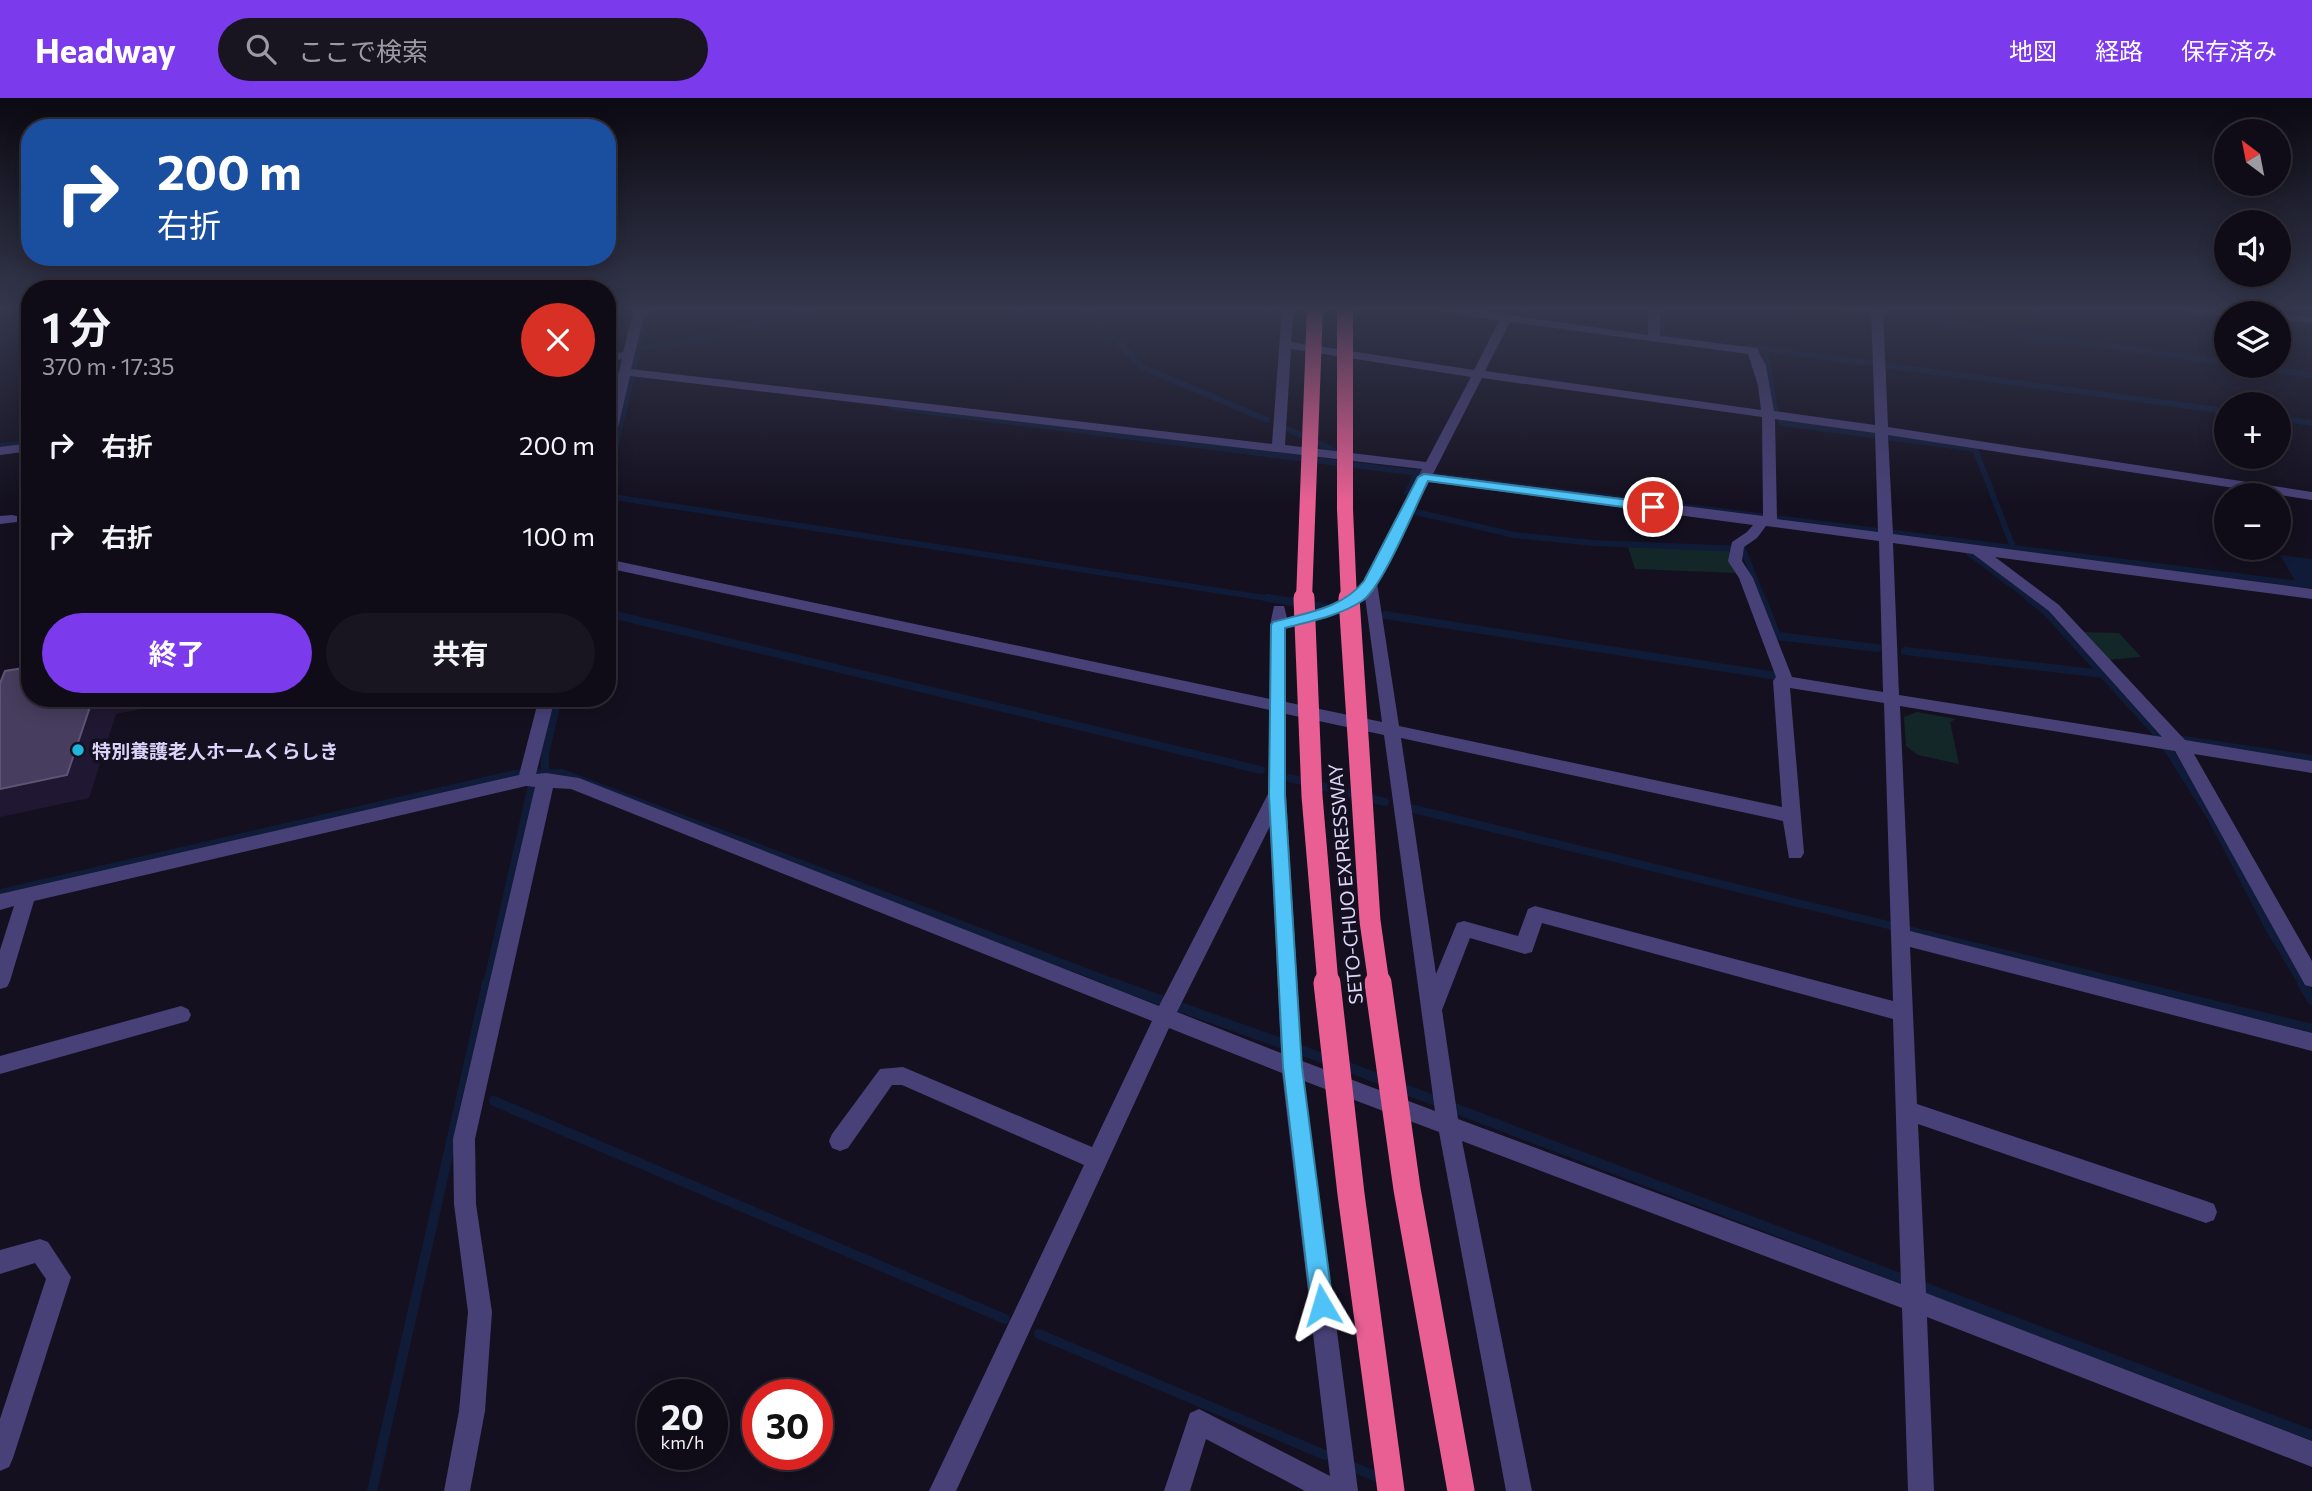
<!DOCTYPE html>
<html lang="ja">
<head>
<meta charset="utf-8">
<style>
	body { margin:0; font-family:Commissioner,"Noto Sans JP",sans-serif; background:#181520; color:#f1f3f6; height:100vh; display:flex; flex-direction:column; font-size:26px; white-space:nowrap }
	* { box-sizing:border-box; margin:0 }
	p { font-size:23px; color:#9b9ba1 }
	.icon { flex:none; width:38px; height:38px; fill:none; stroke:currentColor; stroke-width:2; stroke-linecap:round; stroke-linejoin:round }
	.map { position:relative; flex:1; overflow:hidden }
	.sheet { position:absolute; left:21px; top:182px; width:595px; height:427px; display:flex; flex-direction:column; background:#0f0c17; border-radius:28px; box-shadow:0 4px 18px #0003,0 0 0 2px #2f2c36 }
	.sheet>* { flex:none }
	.hud { position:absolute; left:21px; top:21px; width:595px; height:147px; border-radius:28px; box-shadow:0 4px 18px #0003,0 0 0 2px #2f2c36; background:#1a4fa0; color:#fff; overflow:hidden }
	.needle { width:46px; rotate:328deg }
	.buttons { position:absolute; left:2214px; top:21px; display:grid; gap:14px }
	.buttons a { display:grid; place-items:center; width:77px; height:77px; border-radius:50%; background:#0f0c17; box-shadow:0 4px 18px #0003,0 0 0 2px #2f2c36; font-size:35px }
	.speed { position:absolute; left:637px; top:1281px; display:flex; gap:14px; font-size:35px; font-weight:700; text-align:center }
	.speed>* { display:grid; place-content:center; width:91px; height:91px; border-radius:50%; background:#0f0c17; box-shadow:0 4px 18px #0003,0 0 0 2px #2f2c36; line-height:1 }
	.speed small { font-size:18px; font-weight:400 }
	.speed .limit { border:10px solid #d22; background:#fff; color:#111 }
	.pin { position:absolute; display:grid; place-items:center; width:60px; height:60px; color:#fff; margin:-30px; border:4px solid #fff; border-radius:50%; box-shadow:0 2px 7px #0007 }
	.me { position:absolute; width:77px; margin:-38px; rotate:353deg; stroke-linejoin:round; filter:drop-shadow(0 0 5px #0008) }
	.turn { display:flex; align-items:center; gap:24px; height:147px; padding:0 21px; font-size:32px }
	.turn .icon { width:91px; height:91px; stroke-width:2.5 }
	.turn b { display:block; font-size:49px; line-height:60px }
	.round { display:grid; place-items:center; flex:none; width:74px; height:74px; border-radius:37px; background:#181520 }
	.headline { display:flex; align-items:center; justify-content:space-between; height:119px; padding:0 21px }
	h1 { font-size:42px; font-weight:700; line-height:52px }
	.cta { display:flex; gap:14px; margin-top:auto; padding:14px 21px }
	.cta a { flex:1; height:80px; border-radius:42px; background:#7c3aed; color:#fff; font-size:28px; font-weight:700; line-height:80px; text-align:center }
	.cta a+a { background:#181520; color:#f1f3f6 }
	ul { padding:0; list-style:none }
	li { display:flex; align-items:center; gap:21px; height:91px; padding:0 21px }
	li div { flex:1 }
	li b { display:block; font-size:26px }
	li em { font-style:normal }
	header { display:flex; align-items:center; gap:42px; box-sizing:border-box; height:98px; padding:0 35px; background:#7c3aed; color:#fff }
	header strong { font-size:33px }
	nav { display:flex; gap:38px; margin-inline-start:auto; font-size:24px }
	.search { width:490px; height:63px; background:#181520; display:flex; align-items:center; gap:18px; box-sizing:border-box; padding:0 24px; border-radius:38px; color:#9b9ba1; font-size:26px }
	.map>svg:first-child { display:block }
	.green { fill:#142728 }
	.water { fill:#101b38 }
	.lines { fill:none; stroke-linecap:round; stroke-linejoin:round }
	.stream-far2 { stroke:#101b38; stroke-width:6 }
	.stream-far1 { stroke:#101b38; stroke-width:8 }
	.stream { stroke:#101b38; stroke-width:10 }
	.minor { fill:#484178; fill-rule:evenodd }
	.tertiary { fill:#484178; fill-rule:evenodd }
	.motorway-bridge-far2 { stroke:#e95f94; stroke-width:16 }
	.motorway-bridge-far1 { stroke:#e95f94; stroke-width:21 }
	.motorway-bridge { stroke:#e95f94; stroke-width:27 }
	.shaded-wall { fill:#201832 }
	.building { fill:#473d5e; stroke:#5e5576; stroke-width:2 }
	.route { fill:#4fc3f7; stroke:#337fa1; stroke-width:2 }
	.poi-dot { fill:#1eb6db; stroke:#14101f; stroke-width:2.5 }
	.labels { text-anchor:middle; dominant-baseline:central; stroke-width:7; stroke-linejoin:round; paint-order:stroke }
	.poi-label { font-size:19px; font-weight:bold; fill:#dcd4f9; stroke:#14101f; text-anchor:start }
	.street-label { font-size:19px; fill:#dcd4f9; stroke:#14101f }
</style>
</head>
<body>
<header>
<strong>Headway</strong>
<div class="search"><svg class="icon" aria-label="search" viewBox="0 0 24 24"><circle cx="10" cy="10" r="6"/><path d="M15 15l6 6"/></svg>ここで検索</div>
<nav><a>地図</a><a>経路</a><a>保存済み</a></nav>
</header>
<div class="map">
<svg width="2312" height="1393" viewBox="0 0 2312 1393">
	<rect width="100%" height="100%" fill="#14101f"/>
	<g class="green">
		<path d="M1628,449L1729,452L1737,475L1635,471Z"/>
		<path d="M2082,534L2119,535L2141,559L2107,562Z"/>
		<path d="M1917,614L1956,621L1950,624L1959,666L1918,657L1906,648L1904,619Z"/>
	</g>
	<path class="water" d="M2280,457L2312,461V490L2295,483Z"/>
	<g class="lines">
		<g class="stream-far2">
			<path d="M1085,210L1142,269L1267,322"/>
			<path d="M1660,210L1661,238"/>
			<path d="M1843,210L2226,265"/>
			<path d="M0,214L30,211"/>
			<path d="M1652,237L1684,241"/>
			<path d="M1749,249L2226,313"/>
			<path d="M634,252L692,242L821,210"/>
			<path d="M1765,252L1775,312L1782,325L1975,351L2013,449"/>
			<path d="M607,256L613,255"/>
			<path d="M2247,268L2312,277"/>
			<path d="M892,309L2308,487"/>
			<path d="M2278,320L2312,325"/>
			<path d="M1288,331L1337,354"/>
			<path d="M0,348L30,344"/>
			<path d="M607,384L648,210"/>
			<path d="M1407,395L1418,374"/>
			<path d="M607,398L1279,502"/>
			<path d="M1416,414L1514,437L1593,445L1743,451L1763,502"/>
			<path d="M1969,455L2032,502"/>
		</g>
		<g class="stream-far1">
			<path d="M1268,500L1324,509"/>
			<path d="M1762,500L1777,538L1877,550"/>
			<path d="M2029,500L2045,512L2160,639L2211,719L2269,830L2303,886"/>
			<path d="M607,515L1261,672"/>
			<path d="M1385,517L1783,579"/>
			<path d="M1905,553L2104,576"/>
			<path d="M2183,642L2312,661"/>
			<path d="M545,674V656L558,600"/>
			<path d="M1290,680L1385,704"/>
			<path d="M1410,710L2129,886"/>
			<path d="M0,795L515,676L562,675L1117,886"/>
			<path d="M487,886L531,692"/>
		</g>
		<g class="stream">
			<path d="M1113,885L1331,963"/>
			<path d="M2122,885L2312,931"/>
			<path d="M2302,885L2312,902"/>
			<path d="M1343,967L1387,984"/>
			<path d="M1399,989L2312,1337"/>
			<path d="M494,1003L1005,1221"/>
			<path d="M1039,1236L1325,1357"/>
			<path d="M1351,1368L1384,1382"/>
			<path d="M372,1393L487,885"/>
		</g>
		<g class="minor">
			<path d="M634,210H646L631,271L1272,346L1282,210H1294L1291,244L1474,272L1499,223L1428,210H1460L1648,237V210H1660V238L1757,250L1766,268L1774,313L1875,327L1871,210H1883L1888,329L2312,394V402L1888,337L1893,436L2312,491V501L1995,459L2059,507L2185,642L2312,663V675L2194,656L2312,863V889L2305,887L2175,653L1900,608L1910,833L2312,935V953L1910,849L1917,1006L2206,1103L2214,1106L2217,1114L2214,1122L2206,1125L1918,1026L1926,1195L2312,1343V1369L1927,1219L1934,1393H1908L1902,1210L1462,1043L1532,1393H1506L1439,1034L1304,983L1358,1393H1305L1206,1341L1190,1393H1164L1190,1315L1199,1311L1330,1378L1282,975L1169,930L956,1393H929L1084,1067L902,987H892L848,1050L840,1053L832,1050L829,1043L832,1036L880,971L903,969L1092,1049L1152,923L571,691L553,690L475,1041L476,1106L473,1114L465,1117L457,1114L454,1106L453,1041L535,689L526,688L34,803L10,883L7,889L0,891V852L14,808L0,812V796L519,677L539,600H555L536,676L546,675L579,680L1159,908L1268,696L1270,612L607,470V461L1270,601V527L1274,508H1284L1287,520C1316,513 1342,505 1364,483L1422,371L630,278L614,347L607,351V319L622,261L607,264V256L623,254ZM1510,224L1748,256L1758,287L1761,312L1485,273ZM1291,251L1471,279L1426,364L1285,347ZM1482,280L1762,319L1763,418L1433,376ZM1775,321L1875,335L1878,434L1777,421ZM1429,384L1753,427L1747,434L1732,444L1728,463L1739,480L1776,579L1773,583L1782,709L1399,628L1377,485ZM1766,428L1879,443L1883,594L1792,579L1753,480L1742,463L1744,449L1757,440ZM1893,445L1973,456L2049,513L2162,639L1899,597ZM1365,499L1382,624L1286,604V530L1333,517ZM1790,590L1884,605L1893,903L1535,808L1528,811L1518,838L1464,823L1457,825L1436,876L1401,640L1783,723L1789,760H1801L1804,755ZM1286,616L1384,637L1435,1013L1302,963L1286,697ZM1270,728L1281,955L1177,914ZM1542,825L1893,921L1901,1186L1458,1021L1442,912L1470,840L1525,856L1532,854Z"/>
			<path d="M2184,210H2230L2249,215C2230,216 2200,221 2184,210Z"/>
			<path d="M2278,216L2312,219V225L2278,222Z"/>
			<path d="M30,345V353L0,357V349Z"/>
			<path d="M12,417L17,418V424L0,426V418Z"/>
			<path d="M181,908L188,911L191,917L188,923L0,976V958Z"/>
			<path d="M40,1141L48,1144L71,1179L13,1360L9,1369L0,1373V1321L46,1181L35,1165L0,1176V1152Z"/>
		</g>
		<path class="tertiary" d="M465,1095L473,1098L476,1106L492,1214L485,1313L470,1393H444L459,1313L468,1214L454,1106L457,1098Z"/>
		<g class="motorway-bridge-far2">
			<path d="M1345,210V411L1349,502"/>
			<path d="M1304,502L1315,210"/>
		</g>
		<g class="motorway-bridge-far1">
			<path d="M1304,500L1312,698L1328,886"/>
			<path d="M1349,500L1370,823L1379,886"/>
		</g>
		<g class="motorway-bridge">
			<path d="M1327,885L1351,1096L1391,1393"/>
			<path d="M1378,885L1407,1091L1461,1393"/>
		</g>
	</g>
	<path class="shaded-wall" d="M93,600H162L160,607L116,616L89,700L0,719V691Z"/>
	<path class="building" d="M30,569V600H93L67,677L0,691V585L5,573Z"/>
	<linearGradient id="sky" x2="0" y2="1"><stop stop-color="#0b0911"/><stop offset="0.52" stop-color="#34374d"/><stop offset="1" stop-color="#34374d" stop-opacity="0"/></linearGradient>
	<rect width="2312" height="405" fill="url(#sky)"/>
	<path class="route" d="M1424,376L1653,405L1659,409L1653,413L1428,383C1415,409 1383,489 1362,503C1339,518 1311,523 1285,530V697L1302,969L1333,1207L1329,1215L1322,1218L1314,1215L1311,1207L1283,969L1269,697L1271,527L1273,524C1305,515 1342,511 1364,483L1418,379Z"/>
	<circle class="poi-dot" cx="78" cy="652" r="7"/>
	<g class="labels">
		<g class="poi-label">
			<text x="92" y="652">特別養護老人ホームくらしき</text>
		</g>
		<g class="street-label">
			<text transform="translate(1345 786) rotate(-95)">SETO-CHUO EXPRESSWAY</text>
		</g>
	</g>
</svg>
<div class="buttons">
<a><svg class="needle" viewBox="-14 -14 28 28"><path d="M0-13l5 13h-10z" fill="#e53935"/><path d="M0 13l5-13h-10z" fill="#9b9ba1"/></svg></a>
<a><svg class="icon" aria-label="sound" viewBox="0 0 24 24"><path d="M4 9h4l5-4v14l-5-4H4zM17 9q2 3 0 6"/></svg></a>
<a><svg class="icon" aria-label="layers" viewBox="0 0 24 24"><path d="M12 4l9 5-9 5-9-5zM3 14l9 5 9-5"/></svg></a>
<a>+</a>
<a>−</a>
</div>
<div class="speed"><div>20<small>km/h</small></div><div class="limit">30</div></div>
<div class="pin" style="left:1653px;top:409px;background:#d93025"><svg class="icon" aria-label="arrive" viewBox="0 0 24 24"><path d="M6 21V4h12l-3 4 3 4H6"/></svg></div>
<svg class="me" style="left:1322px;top:1207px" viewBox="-20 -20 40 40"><path d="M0-17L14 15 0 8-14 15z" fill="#4fc3f7" stroke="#fff" stroke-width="4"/></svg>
<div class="hud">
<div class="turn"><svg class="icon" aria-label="right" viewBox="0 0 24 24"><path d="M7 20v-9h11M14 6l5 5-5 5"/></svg><div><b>200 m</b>右折</div></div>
</div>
<section class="sheet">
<div class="headline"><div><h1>1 分</h1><p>370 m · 17:35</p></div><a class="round" style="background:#d93025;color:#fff"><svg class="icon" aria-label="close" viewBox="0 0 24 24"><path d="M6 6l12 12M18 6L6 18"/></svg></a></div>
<ul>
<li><svg class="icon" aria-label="right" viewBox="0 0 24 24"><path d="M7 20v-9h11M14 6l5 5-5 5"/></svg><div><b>右折</b></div><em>200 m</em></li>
<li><svg class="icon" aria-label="right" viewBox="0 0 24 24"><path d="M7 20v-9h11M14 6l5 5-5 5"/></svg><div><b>右折</b></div><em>100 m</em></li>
</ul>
<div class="cta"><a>終了</a><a>共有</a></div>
</section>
</div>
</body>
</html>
